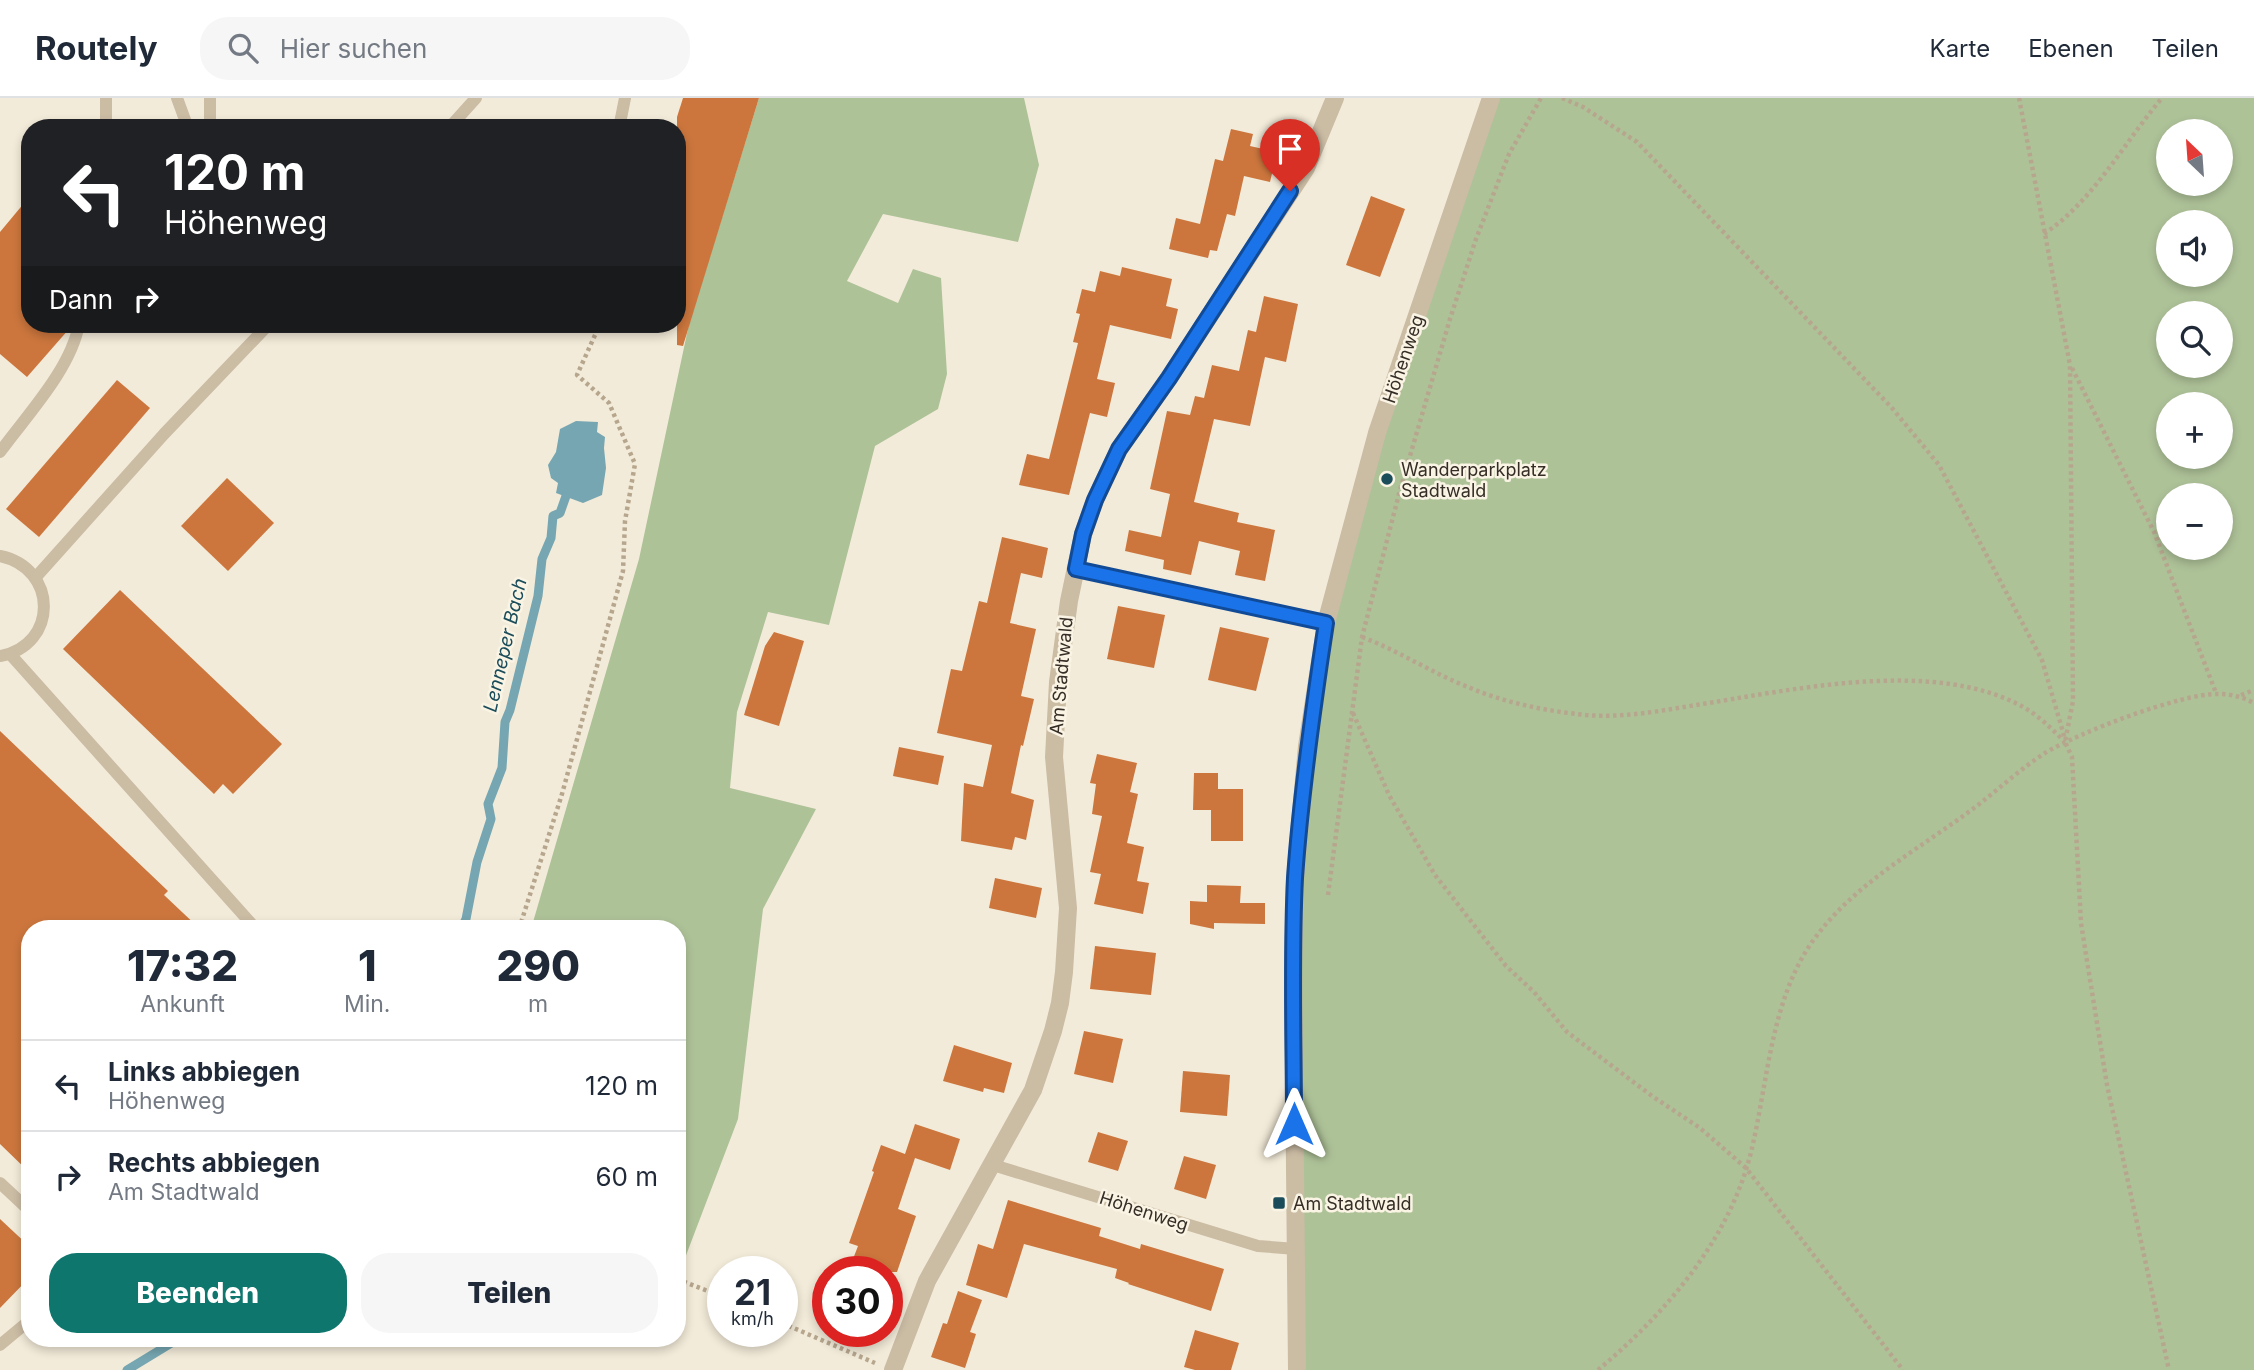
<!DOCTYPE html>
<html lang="de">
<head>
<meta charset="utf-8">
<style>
	body { margin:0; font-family:Inter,sans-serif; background:#f6f6f7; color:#1f2937; height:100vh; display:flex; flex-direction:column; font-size:26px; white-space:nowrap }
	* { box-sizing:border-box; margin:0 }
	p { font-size:23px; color:#747a83 }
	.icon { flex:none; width:38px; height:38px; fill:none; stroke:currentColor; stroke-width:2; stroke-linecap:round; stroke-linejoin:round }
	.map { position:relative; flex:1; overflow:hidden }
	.panel { position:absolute; left:21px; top:822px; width:665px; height:427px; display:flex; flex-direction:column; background:#fff; border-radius:28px; box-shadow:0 4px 10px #0003 }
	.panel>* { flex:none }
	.banner { position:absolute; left:21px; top:21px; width:665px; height:214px; border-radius:28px; box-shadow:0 4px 10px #0003; background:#202124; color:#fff; overflow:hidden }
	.needle { width:46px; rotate:335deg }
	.buttons { position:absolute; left:2156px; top:21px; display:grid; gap:14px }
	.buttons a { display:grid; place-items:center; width:77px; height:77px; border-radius:50%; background:#fff; box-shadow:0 4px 10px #0003; font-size:35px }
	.speed { position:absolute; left:707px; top:1158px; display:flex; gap:14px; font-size:35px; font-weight:700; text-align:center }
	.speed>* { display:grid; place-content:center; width:91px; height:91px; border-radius:50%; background:#fff; box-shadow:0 4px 10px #0003; line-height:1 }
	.speed small { font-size:18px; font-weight:400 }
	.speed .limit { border:10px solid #d22; background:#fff; color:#111 }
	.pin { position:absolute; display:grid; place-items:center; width:60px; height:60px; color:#fff; margin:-72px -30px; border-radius:50% 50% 50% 0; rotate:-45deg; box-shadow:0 0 7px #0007 }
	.pin .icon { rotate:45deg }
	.me { position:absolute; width:77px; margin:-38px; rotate:0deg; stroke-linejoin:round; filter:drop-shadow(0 0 5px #0008) }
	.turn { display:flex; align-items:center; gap:24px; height:147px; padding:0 28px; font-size:32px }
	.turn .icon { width:91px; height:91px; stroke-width:2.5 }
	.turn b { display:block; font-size:49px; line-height:60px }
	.then { display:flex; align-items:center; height:66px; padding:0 28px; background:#0003; gap:14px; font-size:26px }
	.eta { display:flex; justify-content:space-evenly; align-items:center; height:119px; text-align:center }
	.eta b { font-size:42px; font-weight:800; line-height:49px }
	.action { display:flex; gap:14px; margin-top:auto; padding:14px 28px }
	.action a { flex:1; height:80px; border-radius:28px; background:#0f766e; color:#fff; font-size:28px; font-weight:800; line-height:80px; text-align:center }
	.action a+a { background:#f6f6f7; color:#1f2937 }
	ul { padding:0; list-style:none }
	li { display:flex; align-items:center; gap:21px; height:91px; padding:0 28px; border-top:2px solid #e0e1e3 }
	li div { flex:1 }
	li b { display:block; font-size:26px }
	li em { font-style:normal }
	header { display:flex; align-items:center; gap:42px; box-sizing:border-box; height:98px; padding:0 35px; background:#fff; border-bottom:2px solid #e0e1e3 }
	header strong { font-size:33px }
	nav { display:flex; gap:38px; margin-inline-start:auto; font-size:24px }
	.search { width:490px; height:63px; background:#f6f6f7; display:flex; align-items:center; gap:18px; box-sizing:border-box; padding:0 24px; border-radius:28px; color:#747a83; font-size:26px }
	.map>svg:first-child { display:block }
	.green { fill:#aec298; fill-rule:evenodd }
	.water { fill:#76a6b1 }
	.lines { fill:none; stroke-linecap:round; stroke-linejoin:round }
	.stream { stroke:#76a6b1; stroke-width:9 }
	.building { fill:#cc763d }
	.path { stroke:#b7a68e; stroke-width:4.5; stroke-dasharray:3.5 3.5; stroke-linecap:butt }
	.lane { stroke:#cbbca4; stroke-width:12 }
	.street { stroke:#cbbca4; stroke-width:18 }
	.route-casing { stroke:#114b97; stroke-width:18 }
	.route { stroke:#1a73e8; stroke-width:12 }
	.poi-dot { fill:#1a4c5a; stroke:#faf4e5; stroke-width:2.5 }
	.labels { text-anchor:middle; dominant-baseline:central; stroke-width:5; stroke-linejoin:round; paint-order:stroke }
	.street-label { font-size:18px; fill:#362e26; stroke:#faf4e5 }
	.poi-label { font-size:18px; fill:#362e26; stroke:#faf4e5; text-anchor:start }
	.water-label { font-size:19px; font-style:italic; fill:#1a4c5a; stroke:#faf4e5 }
</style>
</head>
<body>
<header>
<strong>Routely</strong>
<div class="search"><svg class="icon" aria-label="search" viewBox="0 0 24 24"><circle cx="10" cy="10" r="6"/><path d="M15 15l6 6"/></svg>Hier suchen</div>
<nav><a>Karte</a><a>Ebenen</a><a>Teilen</a></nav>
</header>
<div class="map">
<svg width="2254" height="1272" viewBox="0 0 2254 1272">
	<rect width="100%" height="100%" fill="#f3ebd9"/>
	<g class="green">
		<path d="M759,0H1024L1039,67L1018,144L883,116L847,183L898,205L913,171L941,180L947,276L938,311L875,348L829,527L768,514L737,614L730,690L816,711L763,811L738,1021L677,1181V831H531L639,461L689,226Z"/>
		<path d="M1491,0H2254V1272H1297L1293,870L1326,525ZM2168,33H2221V86H2168ZM2168,124H2221V177H2168ZM2168,215H2221V268H2168ZM2168,306H2221V359H2168ZM2168,397H2221V450H2168Z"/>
	</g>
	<path class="water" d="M576,323L598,324L597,334L605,339L604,350L606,370L602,397L583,405L556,395L558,385L551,380L548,367L556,354L560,331Z"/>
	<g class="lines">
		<g class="stream">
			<path d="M461,831L466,821L477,764L491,721L488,706L502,670L505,624L510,612L538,498L542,461L551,440L553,418L560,415L566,398"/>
			<path d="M127,1272L178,1241"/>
		</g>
	</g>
	<g class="building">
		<path d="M683,0H759L683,248L677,247V19Z"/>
		<path d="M1231,31L1253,36L1250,48L1277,54L1270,84L1244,78L1235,118L1227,116L1217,153L1210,152L1208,160L1169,151L1176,120L1200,126L1215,61L1223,63Z"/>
		<path d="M30,98V226H70L69,231L27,279L0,256V134Z"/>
		<path d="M1371,98L1405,111L1380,179L1346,167Z"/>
		<path d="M1122,169L1172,181L1166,208L1178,211L1171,241L1110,227L1097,281L1115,285L1107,319L1090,315L1069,397L1019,387L1027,356L1049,361L1078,245L1073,244L1080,216L1076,215L1082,191L1095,194L1100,173L1120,178Z"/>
		<path d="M1264,198L1298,206L1286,264L1265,259L1250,328L1214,321L1194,404L1239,415L1237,424L1275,432L1265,483L1235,477L1240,453L1199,443L1191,477L1163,471L1164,462L1125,453L1129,432L1161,439L1170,396L1150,391L1167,313L1190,317L1195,298L1204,300L1212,267L1239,273L1248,232L1256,234Z"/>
		<path d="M117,282L150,310L39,439L6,411Z"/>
		<path d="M227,380L274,425L228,473L181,428Z"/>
		<path d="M1002,439L1048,450L1042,480L1021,475L1010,525L1036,531L1021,598L1034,601L1023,648L1021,647L1011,695L1034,702L1026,742L1015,739L1012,752L961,743L964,685L983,689L992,647L937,635L951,571L962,573L979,503L987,505Z"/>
		<path d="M120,492L282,646L233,696L223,686L214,696L63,551Z"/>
		<path d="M1118,508L1165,517L1154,570L1107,561Z"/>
		<path d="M1220,529L1269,540L1256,593L1208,582Z"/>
		<path d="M774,534L804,543L779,628L744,617L765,548Z"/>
		<path d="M0,633L168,793L164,797L200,831H30V1075L0,1046Z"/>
		<path d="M899,649L944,658L938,687L893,678Z"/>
		<path d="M1097,656L1137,665L1130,694L1138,696L1127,745L1144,749L1137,783L1149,785L1143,816L1094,806L1101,776L1090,774L1102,718L1092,716L1096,686L1090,685Z"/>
		<path d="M1194,675H1218V691H1243V743H1211V712H1193Z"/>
		<path d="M995,780L1042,790L1036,820L989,810Z"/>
		<path d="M1207,787L1241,788L1240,805H1265V826L1214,825V831L1190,826V803L1207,804Z"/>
		<path d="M1095,848L1156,855L1151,897L1090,891Z"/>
		<path d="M1084,933L1123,941L1113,985L1074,976Z"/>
		<path d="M954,947L1012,965L1004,995L984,990L983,994L943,983Z"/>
		<path d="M1183,973L1230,977L1227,1018L1180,1014Z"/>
		<path d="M915,1026L960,1041L950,1072L915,1060L898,1111L916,1118L897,1174H848L858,1148L849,1145L874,1074L872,1073L881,1047L905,1056Z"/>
		<path d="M1098,1034L1128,1043L1118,1073L1088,1064Z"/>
		<path d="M1184,1058L1216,1067L1206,1101L1174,1091Z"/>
		<path d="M1008,1102L1101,1130L1099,1138L1140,1151L1141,1146L1224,1171L1211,1213L1128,1186L1129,1185L1115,1180L1117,1171L1024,1146L1007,1200L966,1187L978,1146L993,1151Z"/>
		<path d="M0,1121L30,1149V1179L0,1210Z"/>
		<path d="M958,1193L982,1202L970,1234L976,1236L965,1270L931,1259L943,1225L947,1226Z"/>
		<path d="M1195,1232L1239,1245L1231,1272H1195L1184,1269Z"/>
	</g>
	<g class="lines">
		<g class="path">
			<path d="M1562,0L1583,9L1637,44L1892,310L1939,367L2042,562L2065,641"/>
			<path d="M2019,0L2070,267L2073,603L2065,644L2072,659L2081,825L2088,869L2107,987L2169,1272"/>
			<path d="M2044,136C2094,102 2123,46 2162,0"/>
			<path d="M2072,270L2154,434L2216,595"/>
			<path d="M1362,539C1399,553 1432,575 1468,589C1505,605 1546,613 1586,617C1623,620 1660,613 1696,607C1792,592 1936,559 2025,610C2040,619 2052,631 2065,644"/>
			<path d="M2241,597L2254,592"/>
			<path d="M1353,615L1389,697L1435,777L1506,868L1534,894L1567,934L1652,998L1700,1030L1746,1070L1903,1272"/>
			<path d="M1328,797L1362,539L1400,392L1450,221L1476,141L1509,56L1541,0"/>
			<path d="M519,831L562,696L623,473L625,423L635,366L609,305L577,277L600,226"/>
			<path d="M677,1181L723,1199"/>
			<path d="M782,1225L875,1265"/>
			<path d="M1598,1272C1667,1214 1731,1140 1752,1050C1768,982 1771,903 1812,844C1853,786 1918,752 1974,710C1998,692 2020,671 2045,655C2078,635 2181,595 2219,596C2232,596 2242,599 2254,605"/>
		</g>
		<g class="lane">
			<path d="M106,0V30"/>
			<path d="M177,0L188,30"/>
			<path d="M210,0V30"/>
			<path d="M449,30L476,0"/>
			<path d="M619,30L625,0"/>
			<path d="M0,354C27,317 71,271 79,226"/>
			<path d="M0,458C58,470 59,547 0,558"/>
			<path d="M1076,471L1326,525"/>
			<path d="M36,479L164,336L269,226"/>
			<path d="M10,556L256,831"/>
			<path d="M993,1067L1258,1148L1296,1151"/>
			<path d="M0,1085L30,1113"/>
			<path d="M0,1247L30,1222"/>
		</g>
		<g class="street">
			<path d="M893,1272L927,1183L1033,992L1053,933L1060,905L1064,874L1068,810L1054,659L1058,584L1069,503L1083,436L1095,402L1119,351L1169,280L1306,70L1335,0"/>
			<path d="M1297,1272L1293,870L1295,781L1307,648L1326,525L1377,335L1491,0"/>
		</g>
	</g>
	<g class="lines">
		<g class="route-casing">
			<path id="route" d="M1290,93L1169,280L1119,351L1095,402L1083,436L1076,471L1326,525C1313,610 1301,694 1295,780C1291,862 1294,944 1294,1026"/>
		</g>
		<use href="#route" class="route"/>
	</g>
	<g class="poi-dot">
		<circle cx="1387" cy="381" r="7"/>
		<rect x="1272" y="1098" width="14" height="14" rx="3.5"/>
	</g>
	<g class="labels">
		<g class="street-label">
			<text transform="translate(1403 261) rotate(-71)">Höhenweg</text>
			<text transform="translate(1061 578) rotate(-85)">Am Stadtwald</text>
			<text transform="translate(1144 1113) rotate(18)">Höhenweg</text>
		</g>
		<g class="poi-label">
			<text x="1401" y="371">Wanderparkplatz<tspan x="1401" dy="21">Stadtwald</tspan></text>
			<text x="1293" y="1105">Am Stadtwald</text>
		</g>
		<g class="water-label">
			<text transform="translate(505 547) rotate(-77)">Lenneper Bach</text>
		</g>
	</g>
</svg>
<div class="buttons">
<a><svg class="needle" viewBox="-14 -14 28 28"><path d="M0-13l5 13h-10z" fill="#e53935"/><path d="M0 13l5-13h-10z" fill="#747a83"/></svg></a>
<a><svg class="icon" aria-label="sound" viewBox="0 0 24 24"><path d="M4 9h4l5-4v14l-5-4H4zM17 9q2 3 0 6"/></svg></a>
<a><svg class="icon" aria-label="search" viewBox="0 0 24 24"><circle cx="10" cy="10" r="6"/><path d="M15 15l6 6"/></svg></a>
<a>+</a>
<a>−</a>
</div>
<div class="speed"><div>21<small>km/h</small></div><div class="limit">30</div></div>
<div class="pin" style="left:1290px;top:93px;background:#d93025"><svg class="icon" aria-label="arrive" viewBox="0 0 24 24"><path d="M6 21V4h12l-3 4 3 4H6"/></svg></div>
<svg class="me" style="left:1294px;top:1026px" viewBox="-20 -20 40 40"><path d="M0-17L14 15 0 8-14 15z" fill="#1a73e8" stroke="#fff" stroke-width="4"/></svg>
<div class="banner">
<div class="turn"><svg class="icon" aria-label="left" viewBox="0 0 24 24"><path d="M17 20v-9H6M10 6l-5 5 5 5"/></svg><div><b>120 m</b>Höhenweg</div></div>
<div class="then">Dann<svg class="icon" aria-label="right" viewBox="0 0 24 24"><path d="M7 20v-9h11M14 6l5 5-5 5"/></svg></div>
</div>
<section class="panel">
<div class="eta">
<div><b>17:32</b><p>Ankunft</p></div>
<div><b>1</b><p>Min.</p></div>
<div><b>290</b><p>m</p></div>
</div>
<ul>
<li><svg class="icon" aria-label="left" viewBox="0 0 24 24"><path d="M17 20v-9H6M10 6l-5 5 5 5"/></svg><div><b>Links abbiegen</b><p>Höhenweg</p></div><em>120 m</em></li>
<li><svg class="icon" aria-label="right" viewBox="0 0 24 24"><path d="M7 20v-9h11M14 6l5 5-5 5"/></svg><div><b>Rechts abbiegen</b><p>Am Stadtwald</p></div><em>60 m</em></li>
</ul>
<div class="action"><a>Beenden</a><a>Teilen</a></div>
</section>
</div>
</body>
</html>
